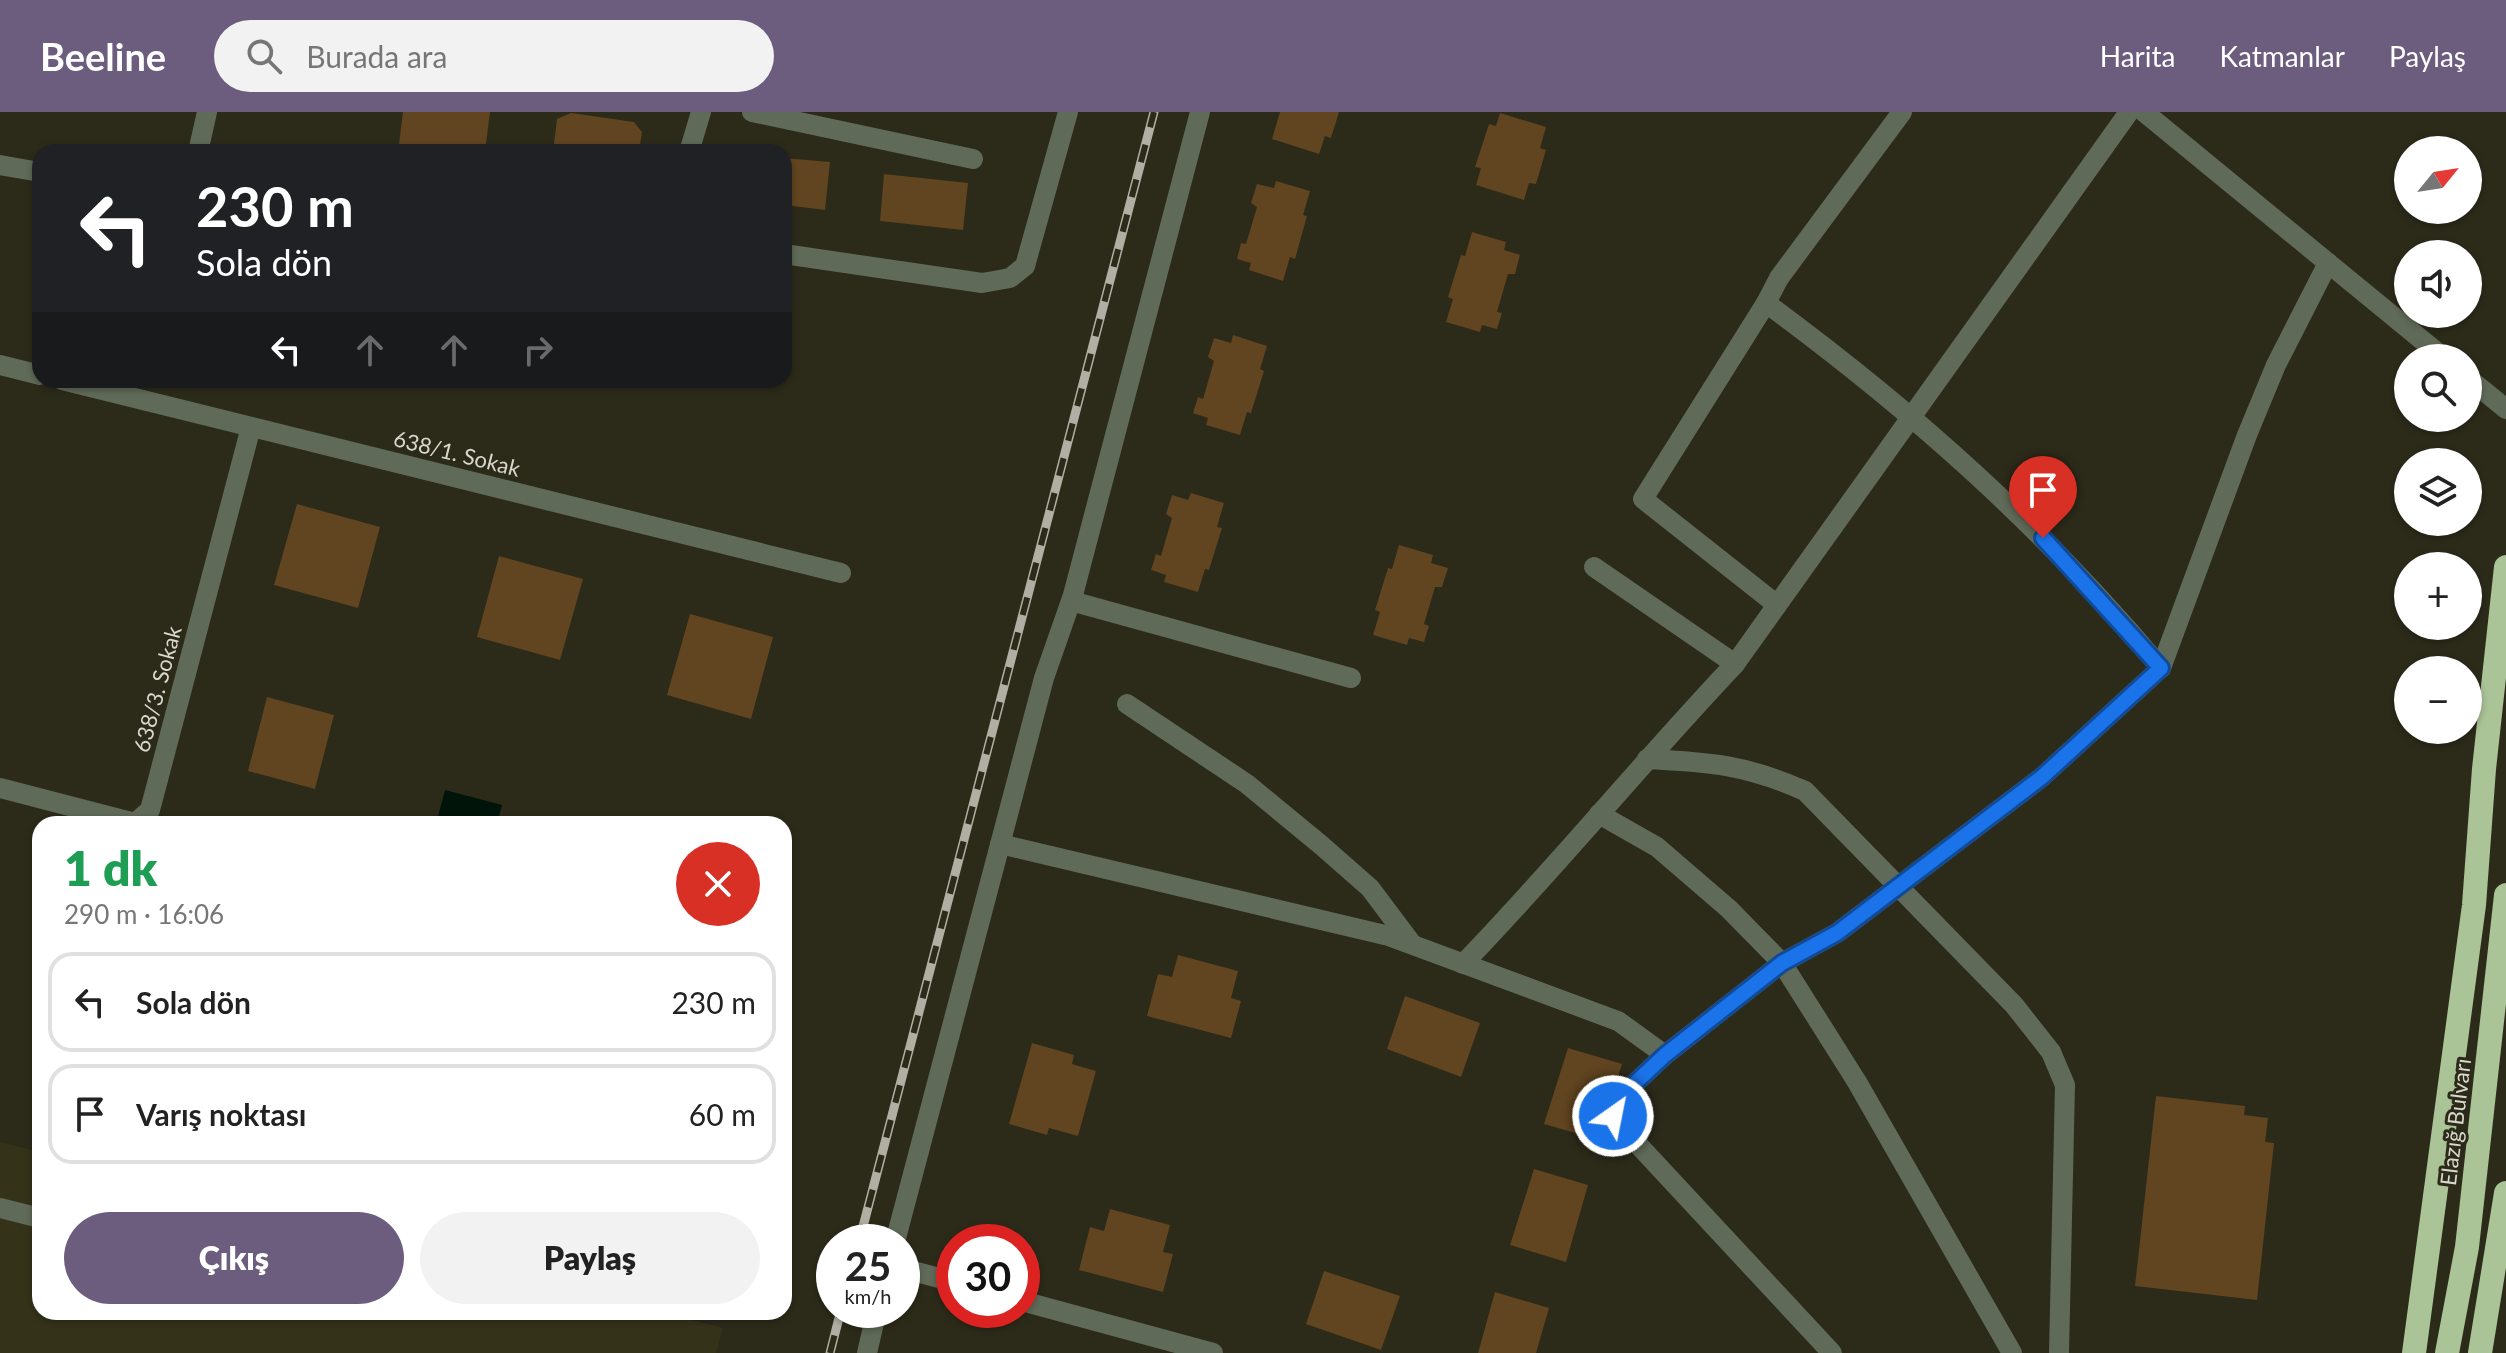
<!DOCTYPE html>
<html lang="tr">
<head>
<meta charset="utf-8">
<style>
	body { margin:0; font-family:Lato,sans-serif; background:#f2f2f2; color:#222; height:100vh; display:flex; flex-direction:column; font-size:30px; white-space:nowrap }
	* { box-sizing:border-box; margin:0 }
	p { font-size:26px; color:#767676 }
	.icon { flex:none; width:44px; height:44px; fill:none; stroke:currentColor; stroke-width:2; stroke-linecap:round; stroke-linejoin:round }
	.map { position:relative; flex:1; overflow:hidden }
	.details { position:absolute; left:32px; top:704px; width:760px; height:504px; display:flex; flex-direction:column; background:#fff; border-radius:24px; box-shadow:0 2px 6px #0004 }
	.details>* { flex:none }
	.hud { position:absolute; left:32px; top:32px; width:760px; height:244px; border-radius:24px; box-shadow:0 2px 6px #0004; background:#202124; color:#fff; overflow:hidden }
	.needle { width:52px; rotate:60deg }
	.tools { position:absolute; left:2394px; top:24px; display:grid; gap:16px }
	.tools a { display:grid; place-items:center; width:88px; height:88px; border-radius:50%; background:#fff; box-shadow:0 2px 6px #0004; font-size:40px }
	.speed { position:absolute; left:816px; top:1112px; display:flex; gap:16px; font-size:40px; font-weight:700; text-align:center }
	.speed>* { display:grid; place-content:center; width:104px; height:104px; border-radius:50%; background:#fff; box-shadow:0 2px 6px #0004; line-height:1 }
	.speed small { font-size:20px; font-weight:400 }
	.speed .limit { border:12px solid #d22; background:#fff; color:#111 }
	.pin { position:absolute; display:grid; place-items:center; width:68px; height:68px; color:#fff; margin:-82px -34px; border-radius:50% 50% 50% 0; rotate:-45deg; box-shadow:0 0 8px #0007 }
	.pin .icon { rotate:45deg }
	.me { position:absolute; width:88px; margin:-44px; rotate:33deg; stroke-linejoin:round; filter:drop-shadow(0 0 6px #0008) }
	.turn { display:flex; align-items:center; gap:28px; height:168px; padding:0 32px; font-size:36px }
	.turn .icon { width:104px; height:104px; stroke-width:2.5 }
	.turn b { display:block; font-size:56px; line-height:68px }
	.lanes { display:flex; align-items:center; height:76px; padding:0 32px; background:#0003; justify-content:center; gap:40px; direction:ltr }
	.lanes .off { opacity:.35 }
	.round { display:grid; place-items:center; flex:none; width:84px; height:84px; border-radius:42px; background:#f2f2f2 }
	.head { display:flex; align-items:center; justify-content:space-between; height:136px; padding:0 32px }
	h1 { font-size:48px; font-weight:800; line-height:60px; color:#1e9e55 }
	.button { display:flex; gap:16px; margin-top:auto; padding:16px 32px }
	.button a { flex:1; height:92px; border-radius:48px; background:#6c5d7f; color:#fff; font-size:32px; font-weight:800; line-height:92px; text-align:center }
	.button a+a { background:#f2f2f2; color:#222 }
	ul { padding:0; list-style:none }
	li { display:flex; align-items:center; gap:24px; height:100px; margin:0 16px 12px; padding:0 16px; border:4px solid #e0e0e0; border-radius:24px }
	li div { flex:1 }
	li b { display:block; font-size:30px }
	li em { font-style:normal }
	header { display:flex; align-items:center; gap:48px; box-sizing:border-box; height:112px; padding:0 40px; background:#6c5d7f; color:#fff }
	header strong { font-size:38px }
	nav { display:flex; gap:44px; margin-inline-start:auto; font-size:28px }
	.search { width:560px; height:72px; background:#f2f2f2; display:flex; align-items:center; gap:20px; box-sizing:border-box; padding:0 28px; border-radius:44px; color:#767676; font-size:30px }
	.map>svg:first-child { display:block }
	.built { fill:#35321a }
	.water { fill:#00140a }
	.building { fill:#614420 }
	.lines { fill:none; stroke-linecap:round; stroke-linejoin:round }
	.minor { stroke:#606a58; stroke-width:20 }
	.highway { stroke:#aac397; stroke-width:24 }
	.rail-casing { stroke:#b1afa3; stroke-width:9 }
	.rail { stroke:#2c2a19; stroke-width:6; stroke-dasharray:18; stroke-linecap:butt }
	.route-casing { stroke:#114b97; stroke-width:20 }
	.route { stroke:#1a73e8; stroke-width:14 }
	.labels { text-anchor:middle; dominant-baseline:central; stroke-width:6; stroke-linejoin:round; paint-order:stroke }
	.street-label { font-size:22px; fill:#d9d8cd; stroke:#2c2a19 }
</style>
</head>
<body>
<header>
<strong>Beeline</strong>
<div class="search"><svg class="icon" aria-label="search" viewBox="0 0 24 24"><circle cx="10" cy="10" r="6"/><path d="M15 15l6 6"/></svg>Burada ara</div>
<nav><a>Harita</a><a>Katmanlar</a><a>Paylaş</a></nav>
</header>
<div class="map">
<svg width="2506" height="1241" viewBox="0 0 2506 1241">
	<rect width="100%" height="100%" fill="#2c2a19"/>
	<path class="built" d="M0,1030L40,1040V1200H661L723,1216L716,1241H0Z"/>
	<path class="water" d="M445,678L502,693L497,712H436Z"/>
	<g class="building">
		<path d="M403,0H490L485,40H398Z"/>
		<path d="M1280,0H1339L1331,26L1325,24L1319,42L1272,27Z"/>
		<path d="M571,1L634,10L642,20L639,40H553L557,7Z"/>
		<path d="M1500,1L1546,15L1540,36L1546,38L1536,72L1529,71L1524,88L1476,73L1481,56L1475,55L1489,12L1496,14Z"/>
		<path d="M784,46L830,50L825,98L784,93Z"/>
		<path d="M884,62L968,71L963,118L880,109Z"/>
		<path d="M1276,69L1310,79L1303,103L1307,104L1295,147L1290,145L1283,169L1249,158L1251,151L1237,147L1241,131L1246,132L1257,95L1251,91L1257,72L1274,76Z"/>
		<path d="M1472,120L1506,130L1504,138L1520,143L1515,162H1508L1497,200L1502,201L1497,217L1482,213L1480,220L1446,210L1453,187L1448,185L1461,143L1465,144Z"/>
		<path d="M1233,223L1267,234L1260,257L1264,259L1251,301L1247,300L1240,323L1206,313L1208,306L1193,301L1198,285L1203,287L1214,249L1208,245L1214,226L1231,231Z"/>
		<path d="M1191,381L1224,391L1217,415L1222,416L1209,458L1205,457L1198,480L1164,470L1166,463L1151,458L1156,442L1161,444L1172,406L1166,402L1172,383L1188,388Z"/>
		<path d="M297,392L380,415L358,496L274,473Z"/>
		<path d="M1399,433L1433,443L1431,451L1448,456L1442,475H1435L1424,512L1429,514L1424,530L1409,526L1407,533L1373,523L1380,500L1375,498L1388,456L1392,457Z"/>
		<path d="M499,444L583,467L560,548L477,525Z"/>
		<path d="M690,502L773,525L751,607L667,583Z"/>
		<path d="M267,585L334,603L315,677L248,659Z"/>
		<path d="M1178,843L1238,859L1231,886L1241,889L1231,926L1147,904L1158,862L1172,865Z"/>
		<path d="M1405,884L1480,911L1461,965L1387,937Z"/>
		<path d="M1032,931L1074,943L1072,952L1096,959L1078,1024L1049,1016L1047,1023L1009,1012Z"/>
		<path d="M1568,936L1622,952L1616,971L1605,982L1600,993L1604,1013L1600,1028L1544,1012Z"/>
		<path d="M2156,984L2245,994L2244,1003L2268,1006L2265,1030L2274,1031L2257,1188L2135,1174Z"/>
		<path d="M1534,1057L1588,1073L1566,1150L1510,1133Z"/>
		<path d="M1110,1097L1170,1113L1163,1140L1173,1142L1163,1180L1079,1158L1090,1115L1104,1119Z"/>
		<path d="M1324,1159L1400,1184L1381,1238L1306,1212Z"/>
		<path d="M1495,1180L1549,1196L1536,1241H1478Z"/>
	</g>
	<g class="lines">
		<g class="minor">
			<path d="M752,0L973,47"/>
			<path d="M2144,0L2444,246"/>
			<path d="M198,40L207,0"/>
			<path d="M689,40L701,0"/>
			<path d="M0,53L40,60"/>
			<path d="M784,142L982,171L1010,166L1025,154L1068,0"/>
			<path d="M1766,191C1914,300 2043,415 2161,556"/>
			<path d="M0,253L40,263"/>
			<path d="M2468,266L2506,297"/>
			<path d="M62,268L841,461"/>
			<path d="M1594,455L1735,552"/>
			<path d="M1071,489L1351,566"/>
			<path d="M1777,493L1643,387L1766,191L1779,166L1902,0"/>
			<path d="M1127,592L1247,672L1321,733L1370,776L1412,832"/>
			<path d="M1647,647C1710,650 1747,653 1805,679L2014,893L2051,940L2065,973L2059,1241"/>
			<path d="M0,676L135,711L150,698L251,315"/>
			<path d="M1599,702L1657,735L1729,797L1782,851L1857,970L2012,1241"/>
			<path d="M1000,732L1389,824L1618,909L1665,943"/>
			<path d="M1463,852C1557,755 1642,650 1735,552L2129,0"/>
			<path d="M0,1096L40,1106"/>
			<path d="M895,1130L1044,566L1073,483L1200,0"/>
			<path d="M902,1156L954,1170"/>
			<path d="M1022,1189L1213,1241"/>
			<path d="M867,1241L877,1198"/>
			<path d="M1832,1241L1617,1010L1612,997L1614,991L1665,943L1782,851L1837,821L2042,665L2161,556L2247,323L2276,253L2328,151"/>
		</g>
		<g class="highway">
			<path d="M2414,1241L2474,793L2484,657L2506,455"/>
			<path d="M2447,1241L2467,1135L2506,783"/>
			<path d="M2480,1241L2506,1081"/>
		</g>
		<g class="rail-casing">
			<g id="rail">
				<path d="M859,1130L1154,0"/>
				<path d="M830,1241L841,1198"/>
			</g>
		</g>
		<use href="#rail" class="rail"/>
	</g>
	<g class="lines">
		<g class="route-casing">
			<path id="route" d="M1613,1004L1614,991L1665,943L1782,851L1837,821L2042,665L2161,556L2043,426"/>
		</g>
		<use href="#route" class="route"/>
	</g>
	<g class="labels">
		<g class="street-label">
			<text transform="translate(457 341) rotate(14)">638/1. Sokak</text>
			<text transform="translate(157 577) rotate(-75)">638/3. Sokak</text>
			<text transform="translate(2455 1010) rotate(-83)">Elazığ Bulvarı</text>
		</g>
	</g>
</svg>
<div class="tools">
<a><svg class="needle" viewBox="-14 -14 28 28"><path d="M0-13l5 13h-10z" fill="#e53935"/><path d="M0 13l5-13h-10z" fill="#767676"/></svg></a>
<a><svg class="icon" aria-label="sound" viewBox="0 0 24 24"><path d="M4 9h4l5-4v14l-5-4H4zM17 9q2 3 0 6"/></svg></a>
<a><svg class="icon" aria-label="search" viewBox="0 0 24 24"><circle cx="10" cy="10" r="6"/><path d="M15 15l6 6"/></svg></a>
<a><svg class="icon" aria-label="layers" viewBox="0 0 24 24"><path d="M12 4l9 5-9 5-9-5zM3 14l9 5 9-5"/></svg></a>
<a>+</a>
<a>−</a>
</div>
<div class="speed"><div>25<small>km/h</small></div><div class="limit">30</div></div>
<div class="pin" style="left:2043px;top:426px;background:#d93025"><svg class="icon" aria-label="arrive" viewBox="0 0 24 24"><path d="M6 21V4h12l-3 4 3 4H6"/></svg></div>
<svg class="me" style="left:1613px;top:1004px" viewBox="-20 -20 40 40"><circle r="17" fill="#1a73e8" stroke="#fff" stroke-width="3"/><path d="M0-11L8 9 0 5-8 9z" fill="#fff"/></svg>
<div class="hud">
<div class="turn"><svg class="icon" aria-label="left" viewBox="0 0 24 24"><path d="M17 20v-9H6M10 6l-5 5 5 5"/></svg><div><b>230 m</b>Sola dön</div></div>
<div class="lanes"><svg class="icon" aria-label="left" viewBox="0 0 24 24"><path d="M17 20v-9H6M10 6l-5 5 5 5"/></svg><svg class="icon off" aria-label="ahead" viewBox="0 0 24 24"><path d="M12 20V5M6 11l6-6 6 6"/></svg><svg class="icon off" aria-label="ahead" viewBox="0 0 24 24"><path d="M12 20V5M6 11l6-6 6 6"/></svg><svg class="icon off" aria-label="right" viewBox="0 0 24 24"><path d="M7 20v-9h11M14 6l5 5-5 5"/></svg></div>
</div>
<section class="details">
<div class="head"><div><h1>1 dk</h1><p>290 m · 16:06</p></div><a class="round" style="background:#d93025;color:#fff"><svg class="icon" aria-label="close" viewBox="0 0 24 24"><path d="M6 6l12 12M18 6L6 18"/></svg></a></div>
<ul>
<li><svg class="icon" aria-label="left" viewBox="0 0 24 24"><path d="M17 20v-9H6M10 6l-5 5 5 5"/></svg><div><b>Sola dön</b></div><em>230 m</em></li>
<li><svg class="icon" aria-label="arrive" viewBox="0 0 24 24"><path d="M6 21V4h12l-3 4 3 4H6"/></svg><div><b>Varış noktası</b></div><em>60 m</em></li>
</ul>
<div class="button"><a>Çıkış</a><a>Paylaş</a></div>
</section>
</div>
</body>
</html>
